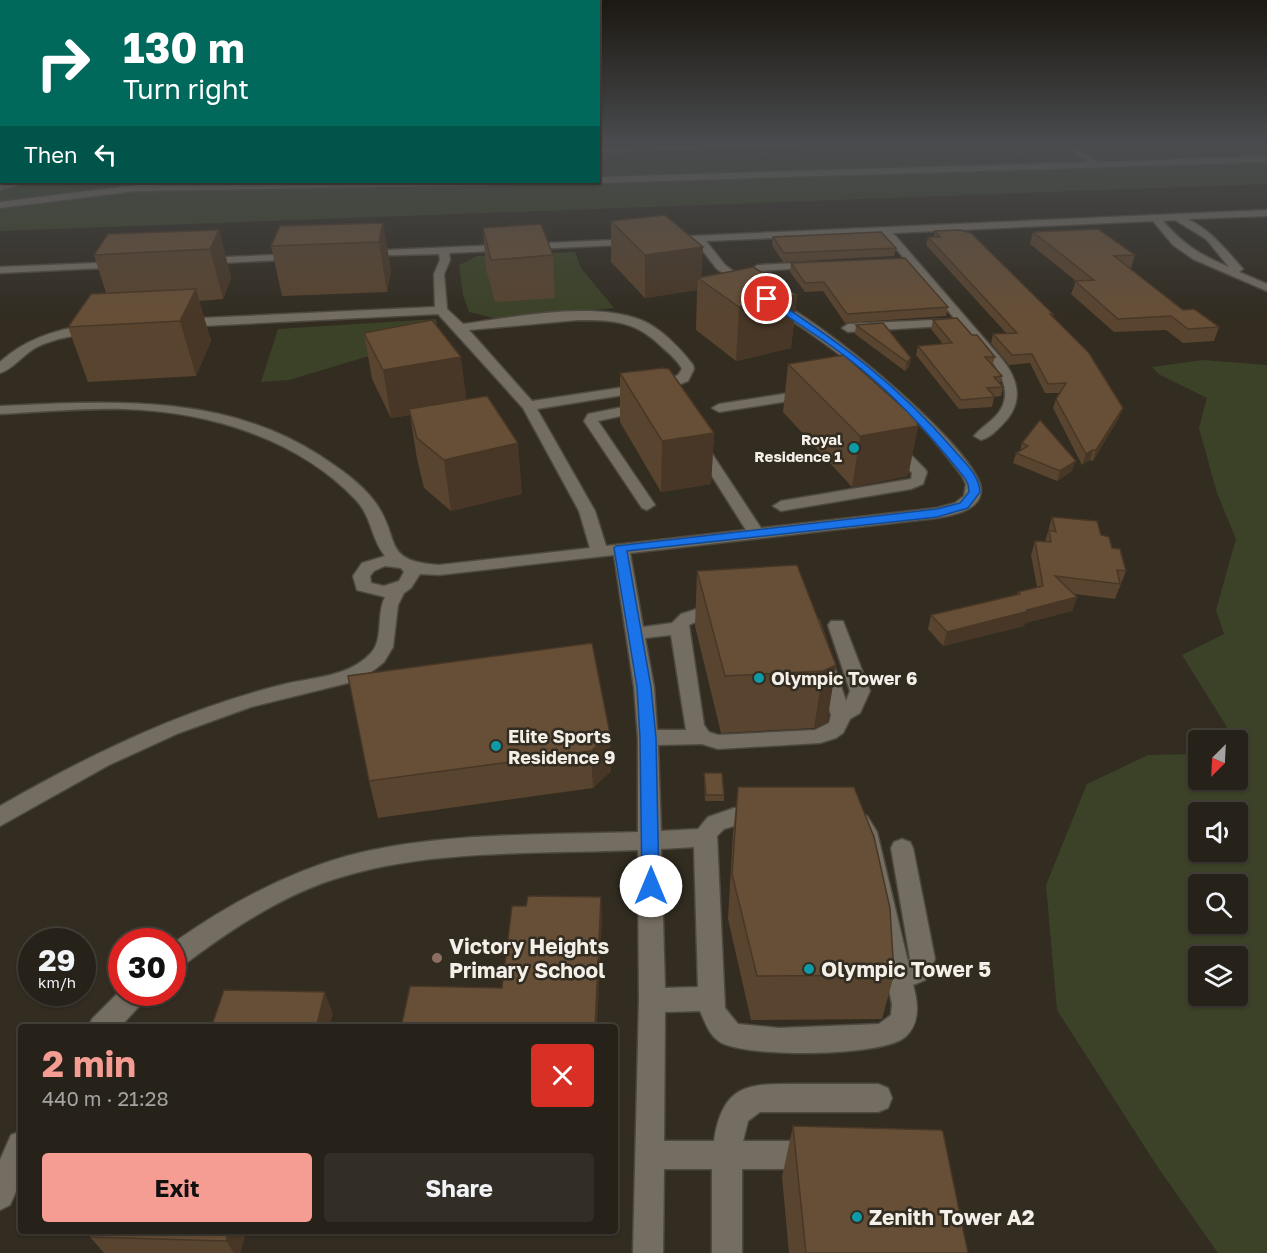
<!DOCTYPE html>
<html lang="en">
<head>
<meta charset="utf-8">
<style>
	body { margin:0; font-family:"Golos Text",sans-serif; background:#322e26; color:#f1f3f6; height:100vh; display:flex; flex-direction:column; font-size:22px; white-space:nowrap }
	* { box-sizing:border-box; margin:0 }
	p { font-size:20px; color:#a4a3a2 }
	.icon { flex:none; width:33px; height:33px; fill:none; stroke:currentColor; stroke-width:2; stroke-linecap:round; stroke-linejoin:round }
	.map { position:relative; flex:1; overflow:hidden }
	.sheet { position:absolute; left:18px; top:1024px; width:600px; height:210px; display:flex; flex-direction:column; background:#262119; border-radius:6px; box-shadow:0 2px 4px #0004,0 0 0 2px #423e38 }
	.sheet>* { flex:none }
	.top-card { position:absolute; left:0px; top:0px; width:600px; height:183px; box-shadow:0 2px 4px #0004,0 0 0 2px #423e38; background:#00695c; color:#fff; overflow:hidden }
	.needle { width:39px; rotate:204deg }
	.controls { position:absolute; left:1188px; top:730px; display:grid; gap:12px }
	.controls a { display:grid; place-items:center; width:60px; height:60px; border-radius:6px; background:#262119; box-shadow:0 2px 4px #0004,0 0 0 2px #423e38; font-size:30px }
	.speed { position:absolute; left:18px; top:928px; display:flex; gap:12px; font-size:30px; font-weight:700; text-align:center }
	.speed>* { display:grid; place-content:center; width:78px; height:78px; border-radius:50%; background:#262119; box-shadow:0 2px 4px #0004,0 0 0 2px #423e38; line-height:1 }
	.speed small { font-size:15px; font-weight:400 }
	.speed .limit { border:9px solid #d22; background:#fff; color:#111 }
	.pin { position:absolute; display:grid; place-items:center; width:51px; height:51px; color:#fff; margin:-26px; border:3px solid #fff; border-radius:50%; box-shadow:0 2px 6px #0007 }
	.me { position:absolute; width:66px; margin:-33px; rotate:0deg; stroke-linejoin:round; filter:drop-shadow(0 0 4px #0008) }
	.turn { display:flex; align-items:center; gap:21px; height:126px; padding:0 24px; font-size:27px }
	.turn .icon { width:78px; height:78px; stroke-width:2.5 }
	.turn b { display:block; font-size:42px; line-height:51px }
	.then { display:flex; align-items:center; height:57px; padding:0 24px; background:#0003; gap:12px; font-size:22px }
	.round { display:grid; place-items:center; flex:none; width:63px; height:63px; border-radius:6px; background:#322e26 }
	.summary { display:flex; align-items:center; justify-content:space-between; height:102px; padding:0 24px }
	h1 { font-size:36px; font-weight:700; line-height:45px; color:#f59c93 }
	.cta { display:flex; gap:12px; margin-top:auto; padding:12px 24px }
	.cta a { flex:1; height:69px; border-radius:6px; background:#f59c93; color:#111; font-size:24px; font-weight:700; line-height:69px; text-align:center }
	.cta a+a { background:#322e26; color:#f1f3f6 }
	.map>svg:first-child { display:block }
	.green { fill:#3c4227; fill-rule:evenodd }
	.lines { fill:none; stroke-linecap:round; stroke-linejoin:round }
	.minor-casing { stroke:#4e4940; stroke-width:3 }
	.minor { fill:#746d61; fill-rule:evenodd }
	.wall { fill:#59442f }
	.shaded-wall { fill:#483726 }
	.building { fill:#674f37; stroke:#483726; stroke-width:1.5 }
	.route { fill:#1a73e8; stroke:#114b97; stroke-width:1.5 }
	.culture-dot { fill:#0f9aa8; stroke:#322c21; stroke-width:2 }
	.education-dot { fill:#8d6e63; stroke:#322c21; stroke-width:2 }
	.labels { text-anchor:middle; dominant-baseline:central; stroke-width:5; stroke-linejoin:round; paint-order:stroke }
	.far-poi-label { font-size:15px; font-weight:bold; fill:#f4f0e9; stroke:#322c21; text-anchor:end }
	.poi-label { font-size:18px; font-weight:bold; fill:#f4f0e9; stroke:#322c21; text-anchor:start }
	.near-poi-label { font-size:21px; font-weight:bold; fill:#f4f0e9; stroke:#322c21; text-anchor:start }
</style>
</head>
<body>
<div class="map">
<svg width="1267" height="1253" viewBox="0 0 1267 1253">
	<rect width="100%" height="100%" fill="#322c21"/>
	<g class="green">
		<path d="M0,143L2,182H598L599,143H1267V184L0,231Z"/>
		<path d="M575,252L581,268L614,308L498,319L469,312L463,295L459,265L477,256Z"/>
		<path d="M436,319L439,335L289,380L261,382L278,329Z"/>
		<path d="M1203,360L1267,365V1253H1218L1157,1166L1057,1010L1046,885L1087,784L1148,755L1198,754V780H1238V741H1214L1227,727L1182,655L1224,634L1216,610L1236,539L1217,493L1199,428L1207,398L1160,375L1152,367ZM1198,813H1238V852H1198ZM1198,885H1238V924H1198ZM1198,957H1238V996H1198Z"/>
	</g>
	<g class="lines">
		<g class="minor-casing">
			<g id="minor">
				<path d="M751,143H829L825,145L598,152V148Z"/>
				<path d="M978,143H988L989,144L985,146Z"/>
				<path d="M1059,143H1068L1099,162L1267,156V162L598,183L595,182H598V177L1088,162Z"/>
				<path d="M0,170H2L0,176Z"/>
				<path d="M15,182H30L0,190V184Z"/>
				<path d="M371,182H509L505,185L136,191L0,208V202L136,185Z"/>
				<path d="M1267,210V216L1188,219C1212,231 1226,250 1243,269L1239,272L1267,284V291L1193,259L1173,245L1153,221L893,233L1001,358C1020,381 1024,404 1001,426C995,432 989,438 981,440L974,436C982,426 994,421 1001,409C1018,379 978,346 960,325L848,332L842,328L848,324L955,319L883,233L706,241L725,265L750,283L751,285L746,288L717,269L696,242L669,243L664,240L669,237ZM1175,220L1206,239L1229,267C1200,255 1184,245 1163,221Z"/>
				<path d="M636,239L640,240V244L449,253L450,260L444,274L447,309L463,324C515,317 591,301 641,320C661,328 681,349 693,365L694,369L688,381L673,387L537,409L595,511L606,546L746,530L693,446L700,442L705,443L761,528L937,508L955,503L964,496L966,484L962,476C948,458 934,439 918,423C874,377 823,341 770,306V302L774,301C811,311 984,454 981,491C980,511 952,515 937,518L630,553L643,627L672,623L681,614L700,608L790,604L812,612L819,621L846,701L850,691L828,625L831,621H843L870,691L860,713L850,719L843,733L836,738L820,743L718,749L702,744L658,745L661,831L698,829L708,817L734,808L839,806L867,816L877,832L908,962L910,958L891,848L894,842L902,839L910,842L913,848L935,959L925,980L913,985C918,1002 921,1023 905,1037C882,1057 746,1058 720,1042C709,1035 705,1022 700,1011L665,1012L664,1141H714C723,1080 753,1084 803,1084C828,1084 853,1084 878,1084L888,1088L892,1098L888,1108L878,1112H760L748,1121L743,1141H810L820,1145L824,1155L820,1165L810,1169H742V1253H712V1169H664L663,1253H633L639,1000L638,850C545,854 437,849 348,875C286,892 231,929 181,967L172,970V944C225,906 284,874 347,856C435,832 547,835 638,832V738L634,687L614,555L439,575L420,574L411,588L404,593L398,605L393,647L384,662L374,670L352,682L251,707L179,733L109,765L0,826V806C89,755 181,710 281,685C311,677 348,678 371,653C384,639 376,614 385,597L357,590L353,576L362,563L385,556C371,539 372,517 356,500C298,438 206,411 123,409C82,408 41,412 0,414V406C109,401 223,393 319,455C339,468 361,483 375,502C402,539 380,561 439,565L590,548L579,511L523,408L438,314L182,327L176,323L182,319L435,307L434,274L440,260L439,254L360,256L359,254L364,251ZM578,320C615,320 636,321 663,348C670,354 678,361 682,369L678,375L665,381L532,401L469,330ZM385,566L401,568L404,572L399,581L384,586L371,583L370,576L374,571ZM788,616L801,622L831,715L829,723L815,730L718,735L709,732L704,725L689,625L700,620ZM671,635L686,730H657L654,687L645,638ZM838,824L851,828L855,834L892,1004L891,1015L879,1024L779,1028L738,1024L725,1008L717,836L724,829L734,826ZM694,847L698,987L665,988L661,849Z"/>
				<path d="M297,254L302,257L301,259L202,264L197,261L202,258Z"/>
				<path d="M120,262L125,265L124,267L0,273V267Z"/>
				<path d="M816,262L821,265L820,267L758,271L753,268L758,265Z"/>
				<path d="M95,324L101,328L99,331C77,336 56,337 35,348C23,355 12,370 0,373V362C26,338 61,328 95,324Z"/>
				<path d="M809,390L814,391L816,394L814,397L719,412L712,408L719,404Z"/>
				<path d="M643,403L650,407L648,410L598,421L655,505L647,510L642,508L584,421L588,414Z"/>
				<path d="M893,441L898,442L925,469L927,472L923,484L911,489L781,511L773,506L781,501L911,479L912,473L886,445Z"/>
				<path d="M122,989V993H148L144,1001L119,1028H88L92,1019Z"/>
				<path d="M21,1131V1180L10,1205L0,1210V1160L11,1135Z"/>
			</g>
		</g>
		<use href="#minor" class="minor"/>
	</g>
	<g class="wall">
		<path d="M611,221L703,247L701,277L797,295L791,348L736,361L696,330L697,290L645,298L611,262Z"/>
		<path d="M383,223L391,271L387,292L282,296L271,246Z"/>
		<path d="M483,228L553,255L555,298L495,302L486,269Z"/>
		<path d="M219,230L231,278L223,299L199,301L211,341L196,376L88,382L68,327L106,293L94,255Z"/>
		<path d="M935,231L1053,314L1052,317L1119,418L1093,461L1090,460L1082,465L1053,408L1056,399L1060,393H1045L1030,363L1009,365L991,343L993,334H1007L926,245L928,237H934Z"/>
		<path d="M1033,232L1135,255L1131,268H1128L1183,310L1219,327L1214,341L1183,343L1166,330L1114,332L1071,294L1076,281L1030,244Z"/>
		<path d="M773,237L896,248L894,256L783,262L772,245Z"/>
		<path d="M791,263L948,307L946,316L845,323L823,291L805,292L790,272Z"/>
		<path d="M933,320L972,335L995,357L992,366L1002,376L1000,383L1003,387L1001,396L994,397L992,407L959,409L916,355L918,346L943,344L931,329Z"/>
		<path d="M856,325L911,358L909,367L905,371L855,334Z"/>
		<path d="M364,333L466,400L522,494L451,511L424,488L417,459L410,415L391,418L372,379Z"/>
		<path d="M788,364L918,426L908,476L852,487L783,412Z"/>
		<path d="M620,373L714,433L711,484L661,492L620,422Z"/>
		<path d="M1040,420L1072,471L1057,481L1013,463L1016,453L1020,451L1022,443Z"/>
		<path d="M1052,517L1101,535L1112,548L1126,571L1115,599L1074,594L1077,597L1072,611L1025,623L1024,626L943,646L928,629L931,615L1017,594L1018,592L1037,587L1031,555L1035,541L1045,542Z"/>
		<path d="M697,571L836,665L827,722L814,728L721,733L695,626Z"/>
		<path d="M610,734L611,771L593,788L378,818L369,781Z"/>
		<path d="M704,773L724,795V801H705Z"/>
		<path d="M738,787L894,975L882,1019L751,1020L728,919L733,832Z"/>
		<path d="M793,1126L968,1253H789L782,1177Z"/>
		<path d="M246,1232L240,1253H104L90,1237Z"/>
	</g>
	<g class="shaded-wall">
		<path d="M383,223L391,271L387,292L379,242Z"/>
		<path d="M219,230L231,278L223,299L210,249Z"/>
		<path d="M703,247L701,280L698,278L697,290L645,298V255Z"/>
		<path d="M196,289L211,341L196,376L180,321Z"/>
		<path d="M797,295L791,348L736,361L739,307Z"/>
		<path d="M461,357L467,404L409,409L410,415L391,418L383,370Z"/>
		<path d="M911,358L909,367L905,371L907,362Z"/>
		<path d="M1123,408L1119,418L1093,461L1096,450Z"/>
		<path d="M918,426L908,476L852,487L860,436Z"/>
		<path d="M714,433L711,484L661,492L662,441Z"/>
		<path d="M518,443L522,494L451,511L444,460Z"/>
		<path d="M1093,450L1090,460L1082,465L1086,454Z"/>
		<path d="M1076,461L1072,471L1057,481L1060,471Z"/>
		<path d="M1077,597L1072,611L1025,623L1024,626L943,646L947,632Z"/>
		<path d="M836,665L827,722L814,728L823,671Z"/>
		<path d="M610,734L611,771L593,788L591,751Z"/>
		<path d="M601,897L602,919L597,1028H595Z"/>
		<path d="M325,992L333,1014L329,1028H316Z"/>
		<path d="M229,1232H246L240,1253H234L226,1241Z"/>
	</g>
	<g class="building">
		<path d="M665,215L703,247L645,255L611,221Z"/>
		<path d="M383,223L379,242L271,246L280,226Z"/>
		<path d="M541,224L553,255L491,260L483,228Z"/>
		<path d="M1098,229L1135,255L1114,256L1183,310L1194,309L1219,327L1188,329L1171,316L1118,319L1075,281L1094,280L1033,232Z"/>
		<path d="M219,230L210,249L94,255L108,234Z"/>
		<path d="M960,230L971,233L1053,314H1050L1089,353L1123,408L1096,450H1093L1086,454L1056,399L1066,383L1048,384L1032,354L1012,355L993,334L1017,333L928,237H940L935,231Z"/>
		<path d="M881,232L896,248L784,253L773,237Z"/>
		<path d="M905,258L948,307L847,314L824,282L805,283L791,263Z"/>
		<path d="M753,267L797,295L739,307L698,278Z"/>
		<path d="M196,289L180,321L68,327L91,294Z"/>
		<path d="M957,318L972,335H977L995,357H985L1002,376L994,377L1003,387L987,388L995,397L961,400L918,346L952,343L933,320Z"/>
		<path d="M432,320L461,357L383,370L364,333Z"/>
		<path d="M883,323L911,358L907,362L856,325Z"/>
		<path d="M844,355L917,420L918,426L860,436L788,364Z"/>
		<path d="M663,368L669,369L714,433L662,441L620,373Z"/>
		<path d="M487,396L518,443L444,460L417,438L409,409Z"/>
		<path d="M1040,420L1076,461L1060,471L1016,453L1028,446L1022,443Z"/>
		<path d="M1052,517L1097,521L1101,535L1109,537L1112,548L1120,549L1126,571L1117,570L1120,584L1055,576L1077,597L1027,610L1029,611L947,632L931,615L1020,594L1018,592L1043,586L1035,541L1051,542L1049,530L1056,532Z"/>
		<path d="M797,565L836,665L823,671L725,676L697,571Z"/>
		<path d="M592,643L610,734L591,751L369,781L348,676Z"/>
		<path d="M704,773H722L724,795H706Z"/>
		<path d="M738,787H854L874,837L890,908L894,975L757,976L732,874Z"/>
		<path d="M528,896L601,897L595,1028H401L410,986L502,988L512,906H526Z"/>
		<path d="M224,990L325,992L316,1028H211Z"/>
		<path d="M793,1126L941,1130L943,1132L968,1253H806Z"/>
		<path d="M92,1232H229L226,1241L90,1237Z"/>
	</g>
	<linearGradient id="sky" x2="0" y2="1"><stop stop-color="#1c1812"/><stop offset="0.45" stop-color="#494b4e"/><stop offset="1" stop-color="#494b4e" stop-opacity="0"/></linearGradient>
	<rect width="1267" height="318" fill="url(#sky)"/>
	<path class="route" d="M764,297H770C842,344 897,384 954,450C965,463 979,475 980,492L968,508L937,517L627,551L651,687L656,738L659,886L657,891L651,893L644,891L642,886L640,738L637,687L614,548L616,546L937,509L960,503L969,492L968,484L964,477C936,442 907,408 873,379C839,349 801,325 764,301Z"/>
	<g class="culture-dot">
		<circle cx="854" cy="448" r="6"/>
		<circle cx="759" cy="678" r="6"/>
		<circle cx="496" cy="746" r="6"/>
		<circle cx="809" cy="969" r="6"/>
		<circle cx="857" cy="1217" r="6"/>
	</g>
	<circle class="education-dot" cx="437" cy="958" r="6"/>
	<g class="labels">
		<g class="far-poi-label">
			<text x="842" y="439">Royal<tspan x="842" dy="17">Residence 1</tspan></text>
		</g>
		<g class="poi-label">
			<text x="771" y="678">Olympic Tower 6</text>
			<text x="508" y="736">Elite Sports<tspan x="508" dy="21">Residence 9</tspan></text>
		</g>
		<g class="near-poi-label">
			<text x="449" y="946">Victory Heights<tspan x="449" dy="24">Primary School</tspan></text>
			<text x="821" y="969">Olympic Tower 5</text>
			<text x="869" y="1217">Zenith Tower A2</text>
		</g>
	</g>
</svg>
<div class="controls">
<a><svg class="needle" viewBox="-14 -14 28 28"><path d="M0-13l5 13h-10z" fill="#e53935"/><path d="M0 13l5-13h-10z" fill="#a4a3a2"/></svg></a>
<a><svg class="icon" aria-label="sound" viewBox="0 0 24 24"><path d="M4 9h4l5-4v14l-5-4H4zM17 9q2 3 0 6"/></svg></a>
<a><svg class="icon" aria-label="search" viewBox="0 0 24 24"><circle cx="10" cy="10" r="6"/><path d="M15 15l6 6"/></svg></a>
<a><svg class="icon" aria-label="layers" viewBox="0 0 24 24"><path d="M12 4l9 5-9 5-9-5zM3 14l9 5 9-5"/></svg></a>
</div>
<div class="speed"><div>29<small>km/h</small></div><div class="limit">30</div></div>
<div class="pin" style="left:767px;top:299px;background:#d93025"><svg class="icon" aria-label="arrive" viewBox="0 0 24 24"><path d="M6 21V4h12l-3 4 3 4H6"/></svg></div>
<svg class="me" style="left:651px;top:886px" viewBox="-20 -20 40 40"><circle r="19" fill="#fff"/><path d="M0-13L10 11 0 6-10 11z" fill="#1a73e8"/></svg>
<div class="top-card">
<div class="turn"><svg class="icon" aria-label="right" viewBox="0 0 24 24"><path d="M7 20v-9h11M14 6l5 5-5 5"/></svg><div><b>130 m</b>Turn right</div></div>
<div class="then">Then<svg class="icon" aria-label="left" viewBox="0 0 24 24"><path d="M17 20v-9H6M10 6l-5 5 5 5"/></svg></div>
</div>
<section class="sheet">
<div class="summary"><div><h1>2 min</h1><p>440 m · 21:28</p></div><a class="round" style="background:#d93025;color:#fff"><svg class="icon" aria-label="close" viewBox="0 0 24 24"><path d="M6 6l12 12M18 6L6 18"/></svg></a></div>
<div class="cta"><a>Exit</a><a>Share</a></div>
</section>
</div>
</body>
</html>
